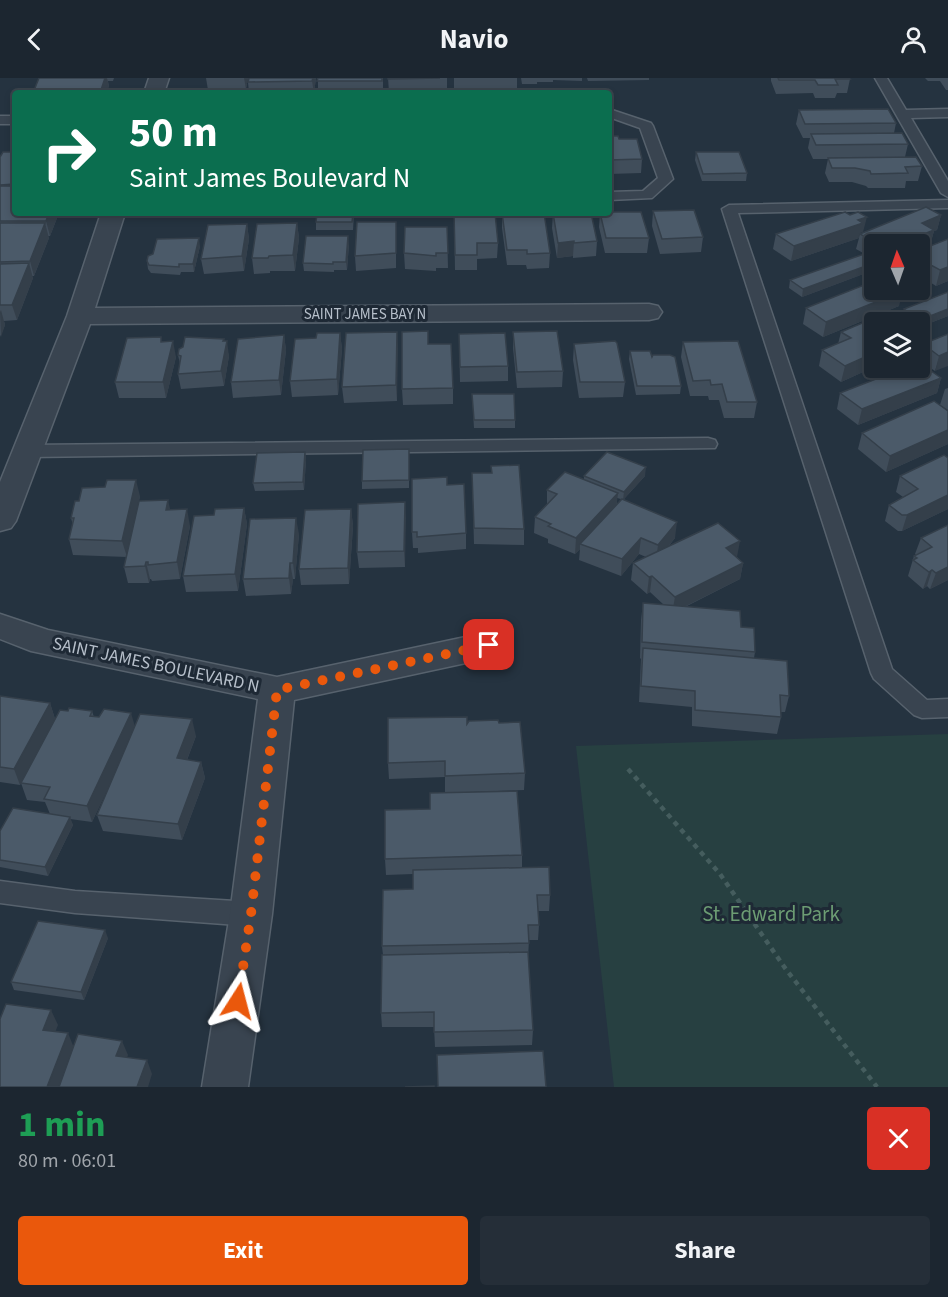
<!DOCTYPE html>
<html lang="en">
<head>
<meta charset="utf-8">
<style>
	body { margin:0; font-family:"Source Sans 3",sans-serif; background:#252e38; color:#f1f3f6; height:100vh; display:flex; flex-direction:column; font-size:22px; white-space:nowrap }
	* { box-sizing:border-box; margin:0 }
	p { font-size:20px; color:#a0a5ab }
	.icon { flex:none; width:33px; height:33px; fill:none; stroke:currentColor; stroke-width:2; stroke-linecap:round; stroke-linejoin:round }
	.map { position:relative; height:1009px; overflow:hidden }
	.panel { display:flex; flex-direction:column; background:#1c2630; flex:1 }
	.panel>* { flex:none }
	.guide { position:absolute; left:12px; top:12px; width:600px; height:126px; border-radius:6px; box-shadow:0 3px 9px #0003,0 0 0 2px #3a434c; background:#0b6e4f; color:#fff; overflow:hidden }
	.needle { width:39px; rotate:358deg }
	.buttons { position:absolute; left:864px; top:156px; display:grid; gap:12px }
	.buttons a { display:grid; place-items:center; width:66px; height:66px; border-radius:6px; background:#1c2630; box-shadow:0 3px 9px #0003,0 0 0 2px #3a434c; font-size:30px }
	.pin { position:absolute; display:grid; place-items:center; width:51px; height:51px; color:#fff; margin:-26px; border-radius:12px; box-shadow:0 3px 9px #0006 }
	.me { position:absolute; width:66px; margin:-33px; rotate:9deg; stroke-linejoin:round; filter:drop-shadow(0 0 4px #0008) }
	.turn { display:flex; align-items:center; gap:21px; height:126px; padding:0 18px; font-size:27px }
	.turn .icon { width:78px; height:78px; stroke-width:2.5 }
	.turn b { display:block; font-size:42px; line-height:51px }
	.round { display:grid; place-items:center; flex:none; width:63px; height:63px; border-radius:6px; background:#252e38 }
	.overview { display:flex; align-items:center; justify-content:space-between; height:102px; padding:0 18px }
	h1 { font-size:36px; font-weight:700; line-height:45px; color:#1e9e55 }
	.cta { display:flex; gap:12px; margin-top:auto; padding:12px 18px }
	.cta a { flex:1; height:69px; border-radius:6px; background:#ea580c; color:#fff; font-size:24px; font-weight:700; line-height:69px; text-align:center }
	.cta a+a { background:#252e38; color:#f1f3f6 }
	header { display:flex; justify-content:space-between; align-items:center; height:78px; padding:0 18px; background:#1c2630; font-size:27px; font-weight:700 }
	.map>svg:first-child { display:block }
	.green { fill:#274041 }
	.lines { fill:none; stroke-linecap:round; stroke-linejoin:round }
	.service-casing { stroke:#57626d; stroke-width:3 }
	.minor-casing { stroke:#57626d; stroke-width:3 }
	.path { stroke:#455d5e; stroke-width:4.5; stroke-dasharray:5 5; stroke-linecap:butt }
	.service { fill:#394450; fill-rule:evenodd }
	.minor { fill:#394450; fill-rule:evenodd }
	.wall { fill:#404d5a; fill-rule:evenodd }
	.shaded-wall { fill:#343f4a }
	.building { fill:#4b5a69; stroke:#343f4a; stroke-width:1.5 }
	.route { stroke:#ea580c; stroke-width:10; stroke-dasharray:0 18 }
	.labels { text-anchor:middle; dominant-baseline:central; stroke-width:6; stroke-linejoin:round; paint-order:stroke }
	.far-street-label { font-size:15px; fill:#b6bfca; stroke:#1e2935 }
	.street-label { font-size:18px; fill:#b6bfca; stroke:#1e2935 }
	.near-park-label { font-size:21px; fill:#6c9c73; stroke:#1e2935 }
</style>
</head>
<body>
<header><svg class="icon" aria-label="back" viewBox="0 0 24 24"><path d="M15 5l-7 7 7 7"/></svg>Navio<svg class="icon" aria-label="person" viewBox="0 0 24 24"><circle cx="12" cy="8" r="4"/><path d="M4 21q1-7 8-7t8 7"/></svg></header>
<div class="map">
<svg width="948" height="1009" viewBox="0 0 948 1009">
	<rect width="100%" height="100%" fill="#253340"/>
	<path class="green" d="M948,656V1009H614L576,668Z"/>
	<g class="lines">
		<g class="service-casing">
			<g id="service">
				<path d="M875,0H887L906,32L948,31V39L911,40L948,103V119L941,115Z"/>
				<path d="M609,31L651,45L653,48L673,101L652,120L609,122V114L643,113L658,100L640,50L609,39Z"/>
				<rect x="0" y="38" width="15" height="8"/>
				<path d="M948,122V130L738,135L892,591L927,622L948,621V639L922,640L914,637L874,601L871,595L722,131L729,127Z"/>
				<path d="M708,360L715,362L717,366L715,370L28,379L21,377L19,373L21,369L28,367Z"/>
				<path d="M0,803L75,813L251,824L260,828L264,836L260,844L251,848L75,835L0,825Z"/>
			</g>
		</g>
		<g class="minor-casing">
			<g id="minor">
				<path d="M149,0H169L164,15H144Z"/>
				<path d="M101,135H125L95,230L649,226L658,228L662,234L658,240L649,242L90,246L16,443L11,450L0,453V404L67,238Z"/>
				<path d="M0,536L48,552L277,599L489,554L501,558L506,567L501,576L489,580L294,622L272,836L248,1009H202L230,836L258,621L31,573L0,561Z"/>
			</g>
		</g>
		<path class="path" d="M628,691L720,796L785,890L877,1009"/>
		<use href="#service" class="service"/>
		<use href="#minor" class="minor"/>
	</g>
	<g class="wall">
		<path d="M39,0H114L113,3H108L109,9Z"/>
		<path d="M206,0H248L246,11L208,12Z"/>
		<path d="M249,0H316L314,15H249L248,4Z"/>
		<rect x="318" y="0" width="65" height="15"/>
		<path d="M388,0H447V14H389Z"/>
		<rect x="454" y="0" width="63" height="12"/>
		<path d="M521,0H582V3L553,2V4H537V6H522Z"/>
		<path d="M587,0H649V2L588,3Z"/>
		<path d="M771,0H849L850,1L847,15H837L835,20H815L813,15L776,16L771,3Z"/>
		<path d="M925,0H948V12H946L940,3H928Z"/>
		<path d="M799,32L896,45L894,55L908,66L905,79L922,88L918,103H906L905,110H868L866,108L852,104H829L825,95L828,81H813L808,70L810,60H803L796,46Z"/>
		<path d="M609,58L619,61L642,81L641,95L609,96Z"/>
		<path d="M15,74V135H59L50,158H48L49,160L34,198H32L33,200L17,242L4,243L5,247L0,259V79Z"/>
		<path d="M696,74L747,95L746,103H702L695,82Z"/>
		<path d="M653,133L703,159L701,174L660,176L652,148Z"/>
		<path d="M354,135L353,152H316V144Z"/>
		<path d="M454,135L498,165L497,180L477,181V192H455Z"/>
		<path d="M502,135L550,175L549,190L527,191L526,187H507L502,150Z"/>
		<path d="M553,135L597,163L596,178L573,180V178L557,180L552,150Z"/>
		<path d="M600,135L649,160L647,175H605L599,149Z"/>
		<path d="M941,137L937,152L934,153L930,167L874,166V179L872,180L856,171L859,160L791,183L773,171L776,156L863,154H861L860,156Z"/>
		<path d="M297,145L299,160L295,193H270V195L254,196L252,180Z"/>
		<path d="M247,146L249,161L244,193L204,196L201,181Z"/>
		<path d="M447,149L448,190H436V193L405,191L404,175Z"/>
		<path d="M396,159V190L356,193L355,178Z"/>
		<path d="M948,161V203L936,208L925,201L920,204V172Z"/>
		<path d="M349,166L347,192H334V194L304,193L303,185Z"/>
		<path d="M200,168L194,194H181L180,197L151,195L148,191L147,183Z"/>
		<path d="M874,183V192L802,219L789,210L790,202Z"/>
		<path d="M899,228L823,259L803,246L806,230Z"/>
		<path d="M904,231L948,238L920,249V244H910L902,239Z"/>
		<path d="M874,244V289L841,304L819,288L822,272L838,266L841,254Z"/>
		<path d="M397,254V323L344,325L342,309Z"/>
		<path d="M513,254L563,293L562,309L517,310L513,270Z"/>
		<path d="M340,255L342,271L338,317L292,319L290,303L316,260Z"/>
		<path d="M459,256L508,288V303L460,304Z"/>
		<path d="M948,256L935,293L920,283V277L923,266Z"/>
		<path d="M284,257L286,272L281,317L233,320L231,304Z"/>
		<path d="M224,261L229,278L224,308L181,311L178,296L180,286L178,277Z"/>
		<path d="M162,263L176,279L166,320H119L115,304Z"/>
		<path d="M683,264L757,324L754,340H724L719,322H709L708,318H690L681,279Z"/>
		<path d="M428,266L453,310V326L403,327L402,311Z"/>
		<path d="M574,266L625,304L623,319L579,320L573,282Z"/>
		<path d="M630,273L652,279L681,308L680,316L636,317L629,281Z"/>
		<path d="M941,300L937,315L858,347L837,331L840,315Z"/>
		<path d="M948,310V332L940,327L945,311Z"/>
		<path d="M472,316L515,342V350H474Z"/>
		<path d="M948,333V366L886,394L858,371L862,355Z"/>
		<path d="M409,371V410L362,411V403Z"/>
		<path d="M305,374L306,382L304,412L255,413L253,405Z"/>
		<path d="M948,380V431L902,453H898L885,443L889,427L903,419L896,414L900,398Z"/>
		<path d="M491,388L524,451V467L474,466L472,395H491Z"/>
		<path d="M584,398H645L624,421L675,460L668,469L737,479L743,485L740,501L685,529L741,549L755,574L754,580L789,618L785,634H781V639L777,656L692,648V629L639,624L641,581L640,580L641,542L643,525L664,527L650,514L647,516L631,502L633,485L646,479L639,476L621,498L579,482L580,471L575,476L548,465V461L534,455L535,439L547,427V412L584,401ZM617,420L621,421L617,426Z"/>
		<path d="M447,407L466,455V471L418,475V470H413L412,454Z"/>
		<path d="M140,418L127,479L73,477L69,461L73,447L71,440L79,423Z"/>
		<path d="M405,424V489L359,490L357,474Z"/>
		<path d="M244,430L247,446L238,513L186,514L183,498L214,437Z"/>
		<path d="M351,431L353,448L349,506L301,507L299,491Z"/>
		<path d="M170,432L190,448L180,501L152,503L151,501H150L149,505H128L124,489Z"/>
		<path d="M948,447V502L930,511L927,508L923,511L908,498L914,478L916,477L915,476L921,460Z"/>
		<path d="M299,456L295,501H293L291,516L246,518L243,501Z"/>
		<path d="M0,618L50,625L55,641L68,633H92L94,639L135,648L196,658L187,682L201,684L205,700L182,762L103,753L97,737L112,701L92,744L70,741L73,747L48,798L0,789V753L50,736L45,724L27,722L21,705L20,707L0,704Z"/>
		<path d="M499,645L525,695L524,712L445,715V699L389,701L388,685L467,646Z"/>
		<path d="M522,777V790L550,817L549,833H538L539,847L538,862H529L528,880L533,952L532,967L435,969L434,949H382L381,935L383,877L382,868L413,811V796L386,797L385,781Z"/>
		<path d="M108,860L84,922L14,912L11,904Z"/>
	</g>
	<g class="shaded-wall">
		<path d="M105,0H107L109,9L107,15H100Z"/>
		<path d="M244,0H248L246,11Z"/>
		<path d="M313,0H316L314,15L312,3Z"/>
		<path d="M49,135H59L50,158L46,143Z"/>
		<path d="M941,137L937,152L934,153L930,167L920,171V166H899L922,145Z"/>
		<path d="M867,139L863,154H861L859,160L791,183L794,168Z"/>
		<path d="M45,145L49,160L34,198L30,183Z"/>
		<path d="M297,145L299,160L295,193L293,177Z"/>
		<path d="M247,146L249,161L244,193L242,178Z"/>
		<path d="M348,158L349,166L347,192L346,184Z"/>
		<path d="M199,160L200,168L194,194L193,186Z"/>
		<path d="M883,161L882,166H875V165Z"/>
		<path d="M574,163L573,178L557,180L558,165Z"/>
		<path d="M874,168V179L872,180Z"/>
		<path d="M29,185L33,200L17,242L12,227Z"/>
		<path d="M874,185V192L802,219L803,211Z"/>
		<path d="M929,186L925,201L920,204V190Z"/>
		<path d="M948,189V203L936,208L940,192Z"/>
		<path d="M903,213L899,228L823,259L826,244Z"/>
		<path d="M948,231V238L920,249V242Z"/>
		<path d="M1,232L5,247L1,259L0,234Z"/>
		<path d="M397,254L398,270L397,323L396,307Z"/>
		<path d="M340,255L342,271L338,317L337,301Z"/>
		<path d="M284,257L286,272L281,317L279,302Z"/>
		<path d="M224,261L225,271L227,263L229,278L224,308L221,293Z"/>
		<path d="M173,263L176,279L166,320L163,304Z"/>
		<path d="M948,274V288L935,293L939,278Z"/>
		<path d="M874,275V289L841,304L845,288Z"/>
		<path d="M941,300L937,315L858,347L862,331Z"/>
		<path d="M948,352V366L886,394L890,378Z"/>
		<path d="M305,374L306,382L304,412L303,404Z"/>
		<path d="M646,389L645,398L623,422L624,414Z"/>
		<path d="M136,402L140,418L127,479L122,463Z"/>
		<path d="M618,415L616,432L580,466V471L575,476L576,460Z"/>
		<path d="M948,417V431L902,453L907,437Z"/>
		<path d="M168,422L172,439L166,432Z"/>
		<path d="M405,424L406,440L405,489L404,473Z"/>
		<path d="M244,430L247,446L238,513L235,496Z"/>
		<path d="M187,431L190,448L180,501L177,484Z"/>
		<path d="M351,431L353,448L349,506L348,490Z"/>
		<path d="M296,440L299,456L295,501L293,485Z"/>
		<path d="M677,444L675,460L656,483L658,467Z"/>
		<path d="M641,460L639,476L621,498L622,481Z"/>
		<path d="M740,463L737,479L726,470Z"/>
		<path d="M146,484L150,501L149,505L145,488Z"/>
		<path d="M290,485L293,501L291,516L289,500Z"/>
		<path d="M743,485L740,501L672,535L675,519Z"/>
		<path d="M948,489V502L930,511L936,495Z"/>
		<path d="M932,492L927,508L923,511L929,494Z"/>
		<path d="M652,498L650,514L647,516L649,499Z"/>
		<path d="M50,625L55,641L20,707L14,691Z"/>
		<path d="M131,635L136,652L92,744L87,728Z"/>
		<path d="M192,641L196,658L181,697L177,680Z"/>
		<path d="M201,684L205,700L182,762L178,746Z"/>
		<path d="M70,739L73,747L48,798L45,789Z"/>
		<path d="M105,852L108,860L84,922L81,914Z"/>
		<path d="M51,932L58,947L50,967L43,952Z"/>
		<path d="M68,955L74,970L59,1009H47Z"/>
		<path d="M122,963L128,977L122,993L116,978Z"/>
		<path d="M147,982L152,996L148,1009H137Z"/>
	</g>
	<g class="building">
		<path d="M39,0H105L100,15H33Z"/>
		<path d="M249,0H313L312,3L248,4Z"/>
		<path d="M318,0H382V3H317Z"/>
		<path d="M388,0H440L388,1Z"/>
		<path d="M778,0H849L850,1H835L838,7H818L815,2H779Z"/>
		<path d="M888,31L896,45L805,46L799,32Z"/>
		<path d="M902,55L908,66L816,67L811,56Z"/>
		<path d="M609,58H618L619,61H637L642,81L609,82Z"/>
		<path d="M3,74H15V106L0,107V79Z"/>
		<path d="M696,74H739L747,95L703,96Z"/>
		<path d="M916,79L922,88L905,89L908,95L871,96L870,93L855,90H832L828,80Z"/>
		<path d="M0,108H15V135H49L46,143H0Z"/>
		<path d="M926,129L941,137L922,145L934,152L899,166H893L883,161L875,165L860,156Z"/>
		<path d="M694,132L703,159L662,161L653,133Z"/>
		<path d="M609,134H641L649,160H606L600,135Z"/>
		<path d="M845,134L850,137L858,134L867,139L858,142L863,145L794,168L776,156Z"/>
		<path d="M317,135H353L352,144H316Z"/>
		<path d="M454,135H495L498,165H477V177H455Z"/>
		<path d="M502,135H544L550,175L527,176V172H507Z"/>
		<path d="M553,135H591L597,163L574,165V163L558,165Z"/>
		<path d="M357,144H396V175L355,178Z"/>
		<path d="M0,145H45L30,183L0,184Z"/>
		<path d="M297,145L293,177L269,178L268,180H252L257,146Z"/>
		<path d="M247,146L242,178L201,181L208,147Z"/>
		<path d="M405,149H447L448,175H436V178L404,175Z"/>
		<path d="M306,158H348L346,184H333V186L303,185Z"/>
		<path d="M199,160L193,186H179V189L149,187L147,183L148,178L153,176L157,161Z"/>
		<path d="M948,161V189L940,192L929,186L920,190V172Z"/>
		<path d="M864,176L874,183V185L803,211L790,202Z"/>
		<path d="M29,185L12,227H0V186Z"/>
		<path d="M874,203V212H901L903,213L826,244L806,230Z"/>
		<path d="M948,214V231L920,242L904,231Z"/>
		<path d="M874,240L881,244H874V275L845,288L822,272L851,260L841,254Z"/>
		<path d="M897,241L903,244H888Z"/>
		<path d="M428,253V266H451L453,310L402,311V254Z"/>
		<path d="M557,253L563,293L517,294L513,254Z"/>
		<path d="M397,254L396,307L342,309L346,255Z"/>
		<path d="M317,255H340L337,301L290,303L295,261L316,260Z"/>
		<path d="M505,255L508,288L460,289L459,256Z"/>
		<path d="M948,256V274L939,278L923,266Z"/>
		<path d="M284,257L279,302L231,304L238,261Z"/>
		<path d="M161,259V264L173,263L163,304H115L127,260Z"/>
		<path d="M185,259L224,261L223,263H227L221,293L178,296L181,278L178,277L179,271L183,269Z"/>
		<path d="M615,263L617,265L625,304H580L574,266Z"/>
		<path d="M738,263L757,324H727L722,306L711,307L710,302L693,303L683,264Z"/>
		<path d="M630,273H650L652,279L653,277H670L675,279L681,308H637Z"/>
		<path d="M920,285L941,300L862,331L840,315L904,290H920Z"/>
		<path d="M472,316H514L515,342H474Z"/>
		<path d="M934,323L948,333V352L890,378L862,355Z"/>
		<path d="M409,371V402L362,403L363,372Z"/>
		<path d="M305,374L303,404L253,405L257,375Z"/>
		<path d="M607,374L646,389L624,414L584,398Z"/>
		<path d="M944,377L948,380V417L907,437H902L889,427L918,411L900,398Z"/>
		<path d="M519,387L524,451L474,450L472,395H492L491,388Z"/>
		<path d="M565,394L618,415L576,460L548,448L551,446L535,439L557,416L547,412Z"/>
		<path d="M447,399V407L464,406L466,455L417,459V454H412V401Z"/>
		<path d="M107,402H136L122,463L69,461L74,440H71L75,423H79L82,410L105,409Z"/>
		<path d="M622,421L677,444L658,467L641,460L622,481L580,466Z"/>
		<path d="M168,422L166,432L187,431L177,484L148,487V484H146L145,488L124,489L139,423Z"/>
		<path d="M405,424L404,473L357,474L358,426Z"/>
		<path d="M244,430L235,496L183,498L194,438L214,437L215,431Z"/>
		<path d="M351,431L348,490L299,491L305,432Z"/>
		<path d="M296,440L293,485H290L289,500L243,501L250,441Z"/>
		<path d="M718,445L740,463L726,470L743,485L675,519L652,498L649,499L633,485Z"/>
		<path d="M948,447V489L936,495L932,492L929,494L913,482L917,480L914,478L932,469L921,460Z"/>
		<path d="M643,525L740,533L741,549L754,550L755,574L642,564Z"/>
		<path d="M643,570L787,583L789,618L780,617L781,639L695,632V613L641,608Z"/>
		<path d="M0,618L50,625L14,691L0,689Z"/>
		<path d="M69,630L92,633L90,638L99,639L104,631L131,635L87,728L44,721L50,709L21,705L60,632L68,633Z"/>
		<path d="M140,636L192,641L177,680L201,684L178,746L97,737Z"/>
		<path d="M467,639V646L469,643L498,642L499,645L520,644L525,695L445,698V683L388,685V640Z"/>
		<path d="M517,713L522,777L385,781V732L430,731V715Z"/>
		<path d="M13,730L70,739L45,789L0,782V753Z"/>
		<path d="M549,789L550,817H537L539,847H528L529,865L382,868L383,812L413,811V792Z"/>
		<path d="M38,843L105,852L81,914L11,904Z"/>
		<path d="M528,874L533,952L434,954V934L381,935L382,877Z"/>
		<path d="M6,926L51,932L43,952L68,955L47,1009H0V941Z"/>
		<path d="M78,956L122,963L116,978L147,982L137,1009H59Z"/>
		<path d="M543,973L546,1009H438L437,977Z"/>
		<path d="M434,1008V1009H405Z"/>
	</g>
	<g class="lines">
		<path class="route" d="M238,923L251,836L277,612L489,567"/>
	</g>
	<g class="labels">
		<g class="far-street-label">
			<text x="365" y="236">SAINT JAMES BAY N</text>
		</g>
		<g class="street-label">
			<text transform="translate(156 587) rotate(12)">SAINT JAMES BOULEVARD N</text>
		</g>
		<g class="near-park-label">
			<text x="771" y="836">St. Edward Park</text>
		</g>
	</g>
</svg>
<div class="buttons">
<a><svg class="needle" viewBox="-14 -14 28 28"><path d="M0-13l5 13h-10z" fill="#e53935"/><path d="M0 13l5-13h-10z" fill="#a0a5ab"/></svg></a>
<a><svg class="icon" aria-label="layers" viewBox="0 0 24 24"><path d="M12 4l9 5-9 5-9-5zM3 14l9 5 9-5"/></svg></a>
</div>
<div class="pin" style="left:489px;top:567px;background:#d93025"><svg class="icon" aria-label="arrive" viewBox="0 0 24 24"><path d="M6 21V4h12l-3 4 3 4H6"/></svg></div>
<svg class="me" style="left:238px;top:923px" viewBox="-20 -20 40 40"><path d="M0-17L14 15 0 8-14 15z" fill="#ea580c" stroke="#fff" stroke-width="4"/></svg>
<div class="guide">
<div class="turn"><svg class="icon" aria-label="right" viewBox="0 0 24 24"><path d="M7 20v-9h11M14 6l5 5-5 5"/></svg><div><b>50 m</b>Saint James Boulevard N</div></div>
</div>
</div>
<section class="panel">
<div class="overview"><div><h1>1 min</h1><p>80 m · 06:01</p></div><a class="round" style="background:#d93025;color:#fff"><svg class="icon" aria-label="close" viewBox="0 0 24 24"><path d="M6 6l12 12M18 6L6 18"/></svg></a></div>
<div class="cta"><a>Exit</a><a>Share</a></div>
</section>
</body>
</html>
